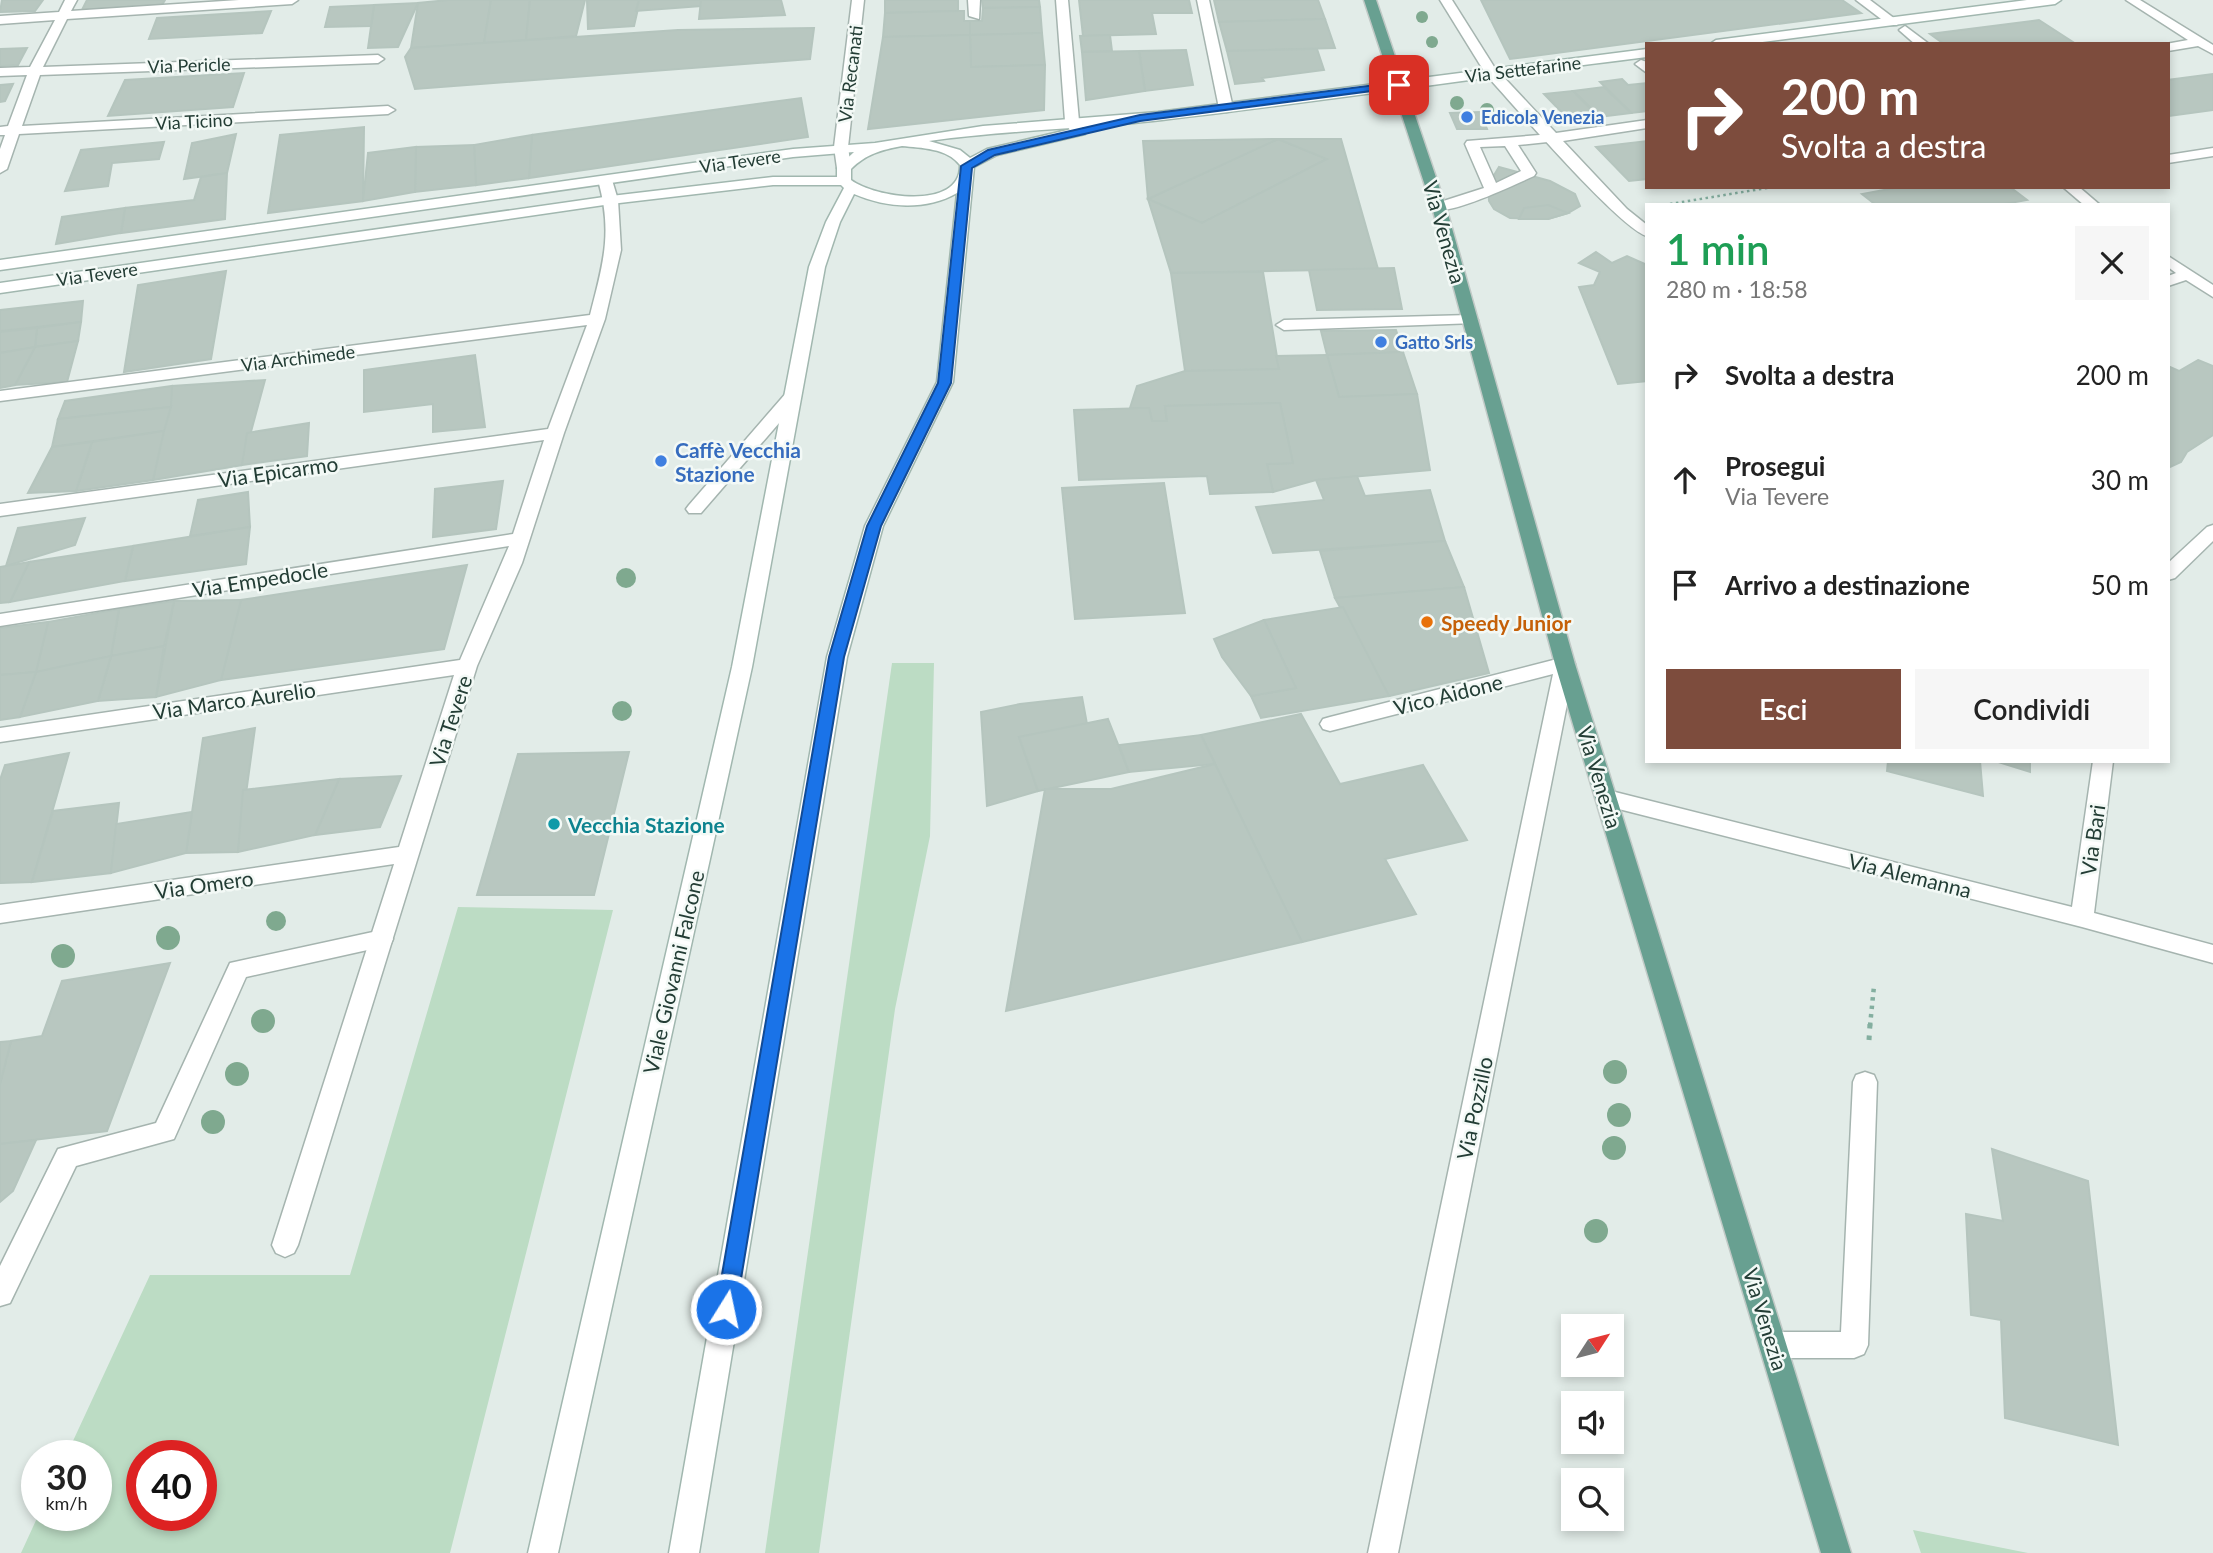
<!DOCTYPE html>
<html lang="it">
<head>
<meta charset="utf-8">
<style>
	body { margin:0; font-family:Lato,sans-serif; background:#f6f6f6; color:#222; height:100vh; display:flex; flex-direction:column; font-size:26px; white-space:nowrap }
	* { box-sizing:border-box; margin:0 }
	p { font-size:23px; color:#767676 }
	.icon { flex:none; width:38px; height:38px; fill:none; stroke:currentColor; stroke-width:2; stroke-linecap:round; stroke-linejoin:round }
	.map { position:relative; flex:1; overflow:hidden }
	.panel { position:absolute; left:1645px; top:203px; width:525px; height:560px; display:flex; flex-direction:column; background:#fff; border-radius:0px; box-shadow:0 4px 10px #0003 }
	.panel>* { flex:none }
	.hud { position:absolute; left:1645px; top:42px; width:525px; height:147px; border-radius:0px; box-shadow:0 4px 10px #0003; background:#7d4c3d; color:#fff; overflow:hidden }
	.needle { width:46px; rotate:54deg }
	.tools { position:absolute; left:1561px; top:1314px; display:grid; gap:14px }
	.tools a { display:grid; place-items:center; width:63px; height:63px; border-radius:0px; background:#fff; box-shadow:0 4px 10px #0003; font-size:35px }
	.speed { position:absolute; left:21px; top:1440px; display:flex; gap:14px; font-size:35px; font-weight:700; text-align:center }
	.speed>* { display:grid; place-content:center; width:91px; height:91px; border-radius:50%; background:#fff; box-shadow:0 4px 10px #0003; line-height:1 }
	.speed small { font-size:18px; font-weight:400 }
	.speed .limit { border:10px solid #d22; background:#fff; color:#111 }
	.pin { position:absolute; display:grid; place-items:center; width:60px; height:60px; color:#fff; margin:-30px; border-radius:14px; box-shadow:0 4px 10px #0006 }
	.me { position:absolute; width:77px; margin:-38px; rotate:10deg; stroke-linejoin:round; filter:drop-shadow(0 0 5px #0008) }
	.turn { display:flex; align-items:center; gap:24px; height:147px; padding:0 21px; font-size:32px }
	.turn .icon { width:91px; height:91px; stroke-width:2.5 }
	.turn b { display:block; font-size:49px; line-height:60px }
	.round { display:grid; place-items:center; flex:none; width:74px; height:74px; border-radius:0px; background:#f6f6f6 }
	.overview { display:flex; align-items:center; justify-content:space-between; height:119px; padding:0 21px }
	h1 { font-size:42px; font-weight:600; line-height:52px; color:#1e9e55 }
	.primary-button { display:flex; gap:14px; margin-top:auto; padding:14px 21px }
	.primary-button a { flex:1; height:80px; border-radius:0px; background:#7d4c3d; color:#fff; font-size:28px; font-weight:600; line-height:80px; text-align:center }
	.primary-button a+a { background:#f6f6f6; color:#222 }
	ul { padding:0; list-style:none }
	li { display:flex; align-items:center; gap:21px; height:105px; padding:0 21px }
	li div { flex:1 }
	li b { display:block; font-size:26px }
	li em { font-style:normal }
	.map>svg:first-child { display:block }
	.green { fill:#bcdcc4; fill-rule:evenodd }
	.building { fill:#b8c7c0; stroke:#b5c5be; stroke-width:2 }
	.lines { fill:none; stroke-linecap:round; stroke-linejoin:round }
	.lane-casing { stroke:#a5b4af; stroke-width:3 }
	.street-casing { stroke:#a5b4af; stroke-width:3 }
	.secondary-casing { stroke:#a1b7af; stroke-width:3 }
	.primary-casing { stroke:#c1c9c6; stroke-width:3 }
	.path-far2 { stroke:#84afa0; stroke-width:2.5; stroke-dasharray:2.5 3.5; stroke-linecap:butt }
	.path-far1 { stroke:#84afa0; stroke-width:4.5; stroke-dasharray:3.5 5; stroke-linecap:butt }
	.path { stroke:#84afa0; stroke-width:5; stroke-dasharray:4.5 7; stroke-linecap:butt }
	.lane { fill:#fff; fill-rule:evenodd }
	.street { fill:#fff; fill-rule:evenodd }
	.secondary { fill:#fff; fill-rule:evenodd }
	.primary { fill:#68a091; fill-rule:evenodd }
	.tree { fill:#7fa98f }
	.route { fill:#1a73e8; stroke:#114b97; stroke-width:2 }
	.shop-dot { fill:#3f7fe0; stroke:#f3f9f6; stroke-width:2.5 }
	.food-dot { fill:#e8710a; stroke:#f3f9f6; stroke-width:2.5 }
	.culture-dot { fill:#0f9aa8; stroke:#f3f9f6; stroke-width:2.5 }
	.labels { text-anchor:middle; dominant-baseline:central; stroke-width:5; stroke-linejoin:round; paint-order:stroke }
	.far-street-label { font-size:18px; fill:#233d35; stroke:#f3f9f6 }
	.far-shop-label { font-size:18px; font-weight:bold; fill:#366cbe; stroke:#f3f9f6; text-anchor:start }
	.street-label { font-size:21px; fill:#233d35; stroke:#f3f9f6 }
	.shop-label { font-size:21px; font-weight:bold; fill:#366cbe; stroke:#f3f9f6; text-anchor:start }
	.food-label { font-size:21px; font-weight:bold; fill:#c56008; stroke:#f3f9f6; text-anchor:start }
	.culture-label { font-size:21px; font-weight:bold; fill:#0d838f; stroke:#f3f9f6; text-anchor:start }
</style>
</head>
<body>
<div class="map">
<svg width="2213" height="1553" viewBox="0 0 2213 1553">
	<rect width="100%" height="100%" fill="#e2ece8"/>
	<g class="green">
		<path d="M892,663H934L930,836L895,1009L819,1553H765Z"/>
		<path d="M458,907L613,910L450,1553H21L38,1516H96V1456H66L150,1275H350ZM142,1456H201V1516H142Z"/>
		<path d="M1913,1530L2028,1553H1921Z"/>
	</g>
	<g class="building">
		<path d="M2,0H43L35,11L0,12Z"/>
		<path d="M87,0H165L162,5L82,10Z"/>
		<path d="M448,0H491L484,43L411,48L418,3Z"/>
		<path d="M491,0H530L526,40L484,43Z"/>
		<path d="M530,0H585L576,36L526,40Z"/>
		<path d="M587,0H640L634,26L588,29Z"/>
		<path d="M639,0H701V6L636,11Z"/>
		<path d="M701,0H781L785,15L699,19Z"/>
		<path d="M885,0H958V11L885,13Z"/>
		<path d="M982,0H1039L1040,7L983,8Z"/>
		<path d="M1079,0H1189L1192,13H1152L1156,34L1083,36Z"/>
		<path d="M1214,0H1318L1325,19L1219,22Z"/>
		<path d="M1481,0H1842L1861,13L1510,59Z"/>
		<path d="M418,3L398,47L368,48L374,5Z"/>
		<path d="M374,5L371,26L325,27L330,7Z"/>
		<path d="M1040,7L1042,33L970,35V21H982L983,8Z"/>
		<path d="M271,11L262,33L149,39L157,18Z"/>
		<path d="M958,11H964V21H970V35L883,37L885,13Z"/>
		<path d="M1325,19L1335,48L1227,51L1219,22Z"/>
		<path d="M2039,20L2076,44H1944L1930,34Z"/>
		<path d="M814,28L810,59L415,89L405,57L411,48L484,43L678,30Z"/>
		<path d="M1042,33L1045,65L971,67L970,35Z"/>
		<path d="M970,35L971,67L1045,65L1044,110L868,129L883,37Z"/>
		<path d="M1110,35L1112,51L1082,52L1080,36Z"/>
		<path d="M27,48L18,65L0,66V49Z"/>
		<path d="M1317,49L1324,70L1262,78L1264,81L1235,84L1227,51Z"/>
		<path d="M1186,50L1193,85L1145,91L1139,51Z"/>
		<path d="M1139,51L1145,91L1086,100L1082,52Z"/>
		<path d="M244,73L233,107L108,116L125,80Z"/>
		<path d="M2213,74V110L2168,116V80Z"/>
		<path d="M1622,79L1628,85L1647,83V111L1631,113L1600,82Z"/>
		<path d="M13,84L5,101L0,102V85Z"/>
		<path d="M1604,87L1631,113L1599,117L1573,91Z"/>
		<path d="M1573,91L1599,117L1570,121L1544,94Z"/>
		<path d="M801,98L808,137L529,178L532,135Z"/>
		<path d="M1480,112L1487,129H1457L1450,113Z"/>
		<path d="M364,127L363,201L268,213L280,135Z"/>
		<path d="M236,134L227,173L184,179L192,143Z"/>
		<path d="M532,135L529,178L476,185L474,145Z"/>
		<path d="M1278,139L1327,159L1202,223L1148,199Z"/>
		<path d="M1278,139L1148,199L1143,141Z"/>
		<path d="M1278,139H1341L1378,269L1171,273L1148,199L1202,223L1327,159Z"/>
		<path d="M1647,141V179L1629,181L1596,147Z"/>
		<path d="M164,142L159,159L112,163L108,186L65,191L81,150Z"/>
		<path d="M474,145L476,185L415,192L416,147Z"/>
		<path d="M416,147L415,192L363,201L368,153Z"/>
		<path d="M1499,167L1550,181L1575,194L1580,206L1568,213L1548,219L1510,218L1494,209L1489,201L1488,185Z"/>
		<path d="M227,173L225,219L121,233L125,208L194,200L201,177Z"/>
		<path d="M1900,187H2010L2027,200L1999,205H1876L1862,194Z"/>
		<path d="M1548,205L1568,213L1548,219H1519L1524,208Z"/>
		<path d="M125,208L121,233L56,244L62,217Z"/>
		<path d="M1596,252L1612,263L1627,256L1647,265V381L1618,384L1579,287L1594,285L1600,272L1579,263Z"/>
		<path d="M1394,268L1402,309L1317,310L1309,270Z"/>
		<path d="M226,271L211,359L124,372L138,285Z"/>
		<path d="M1263,272L1279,369L1185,371L1171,273Z"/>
		<path d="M83,301L81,322L0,331V310Z"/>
		<path d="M81,322L78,341L35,347L37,328Z"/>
		<path d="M37,328L35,347L0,353V332Z"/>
		<path d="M1396,330L1403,352L1327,355L1321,331Z"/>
		<path d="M78,341L67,382L15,385L35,347Z"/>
		<path d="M35,347L15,385L0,388V353Z"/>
		<path d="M1403,352L1417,394L1339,397L1327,355Z"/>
		<path d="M475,355L485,427L433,432V404L364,412V370Z"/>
		<path d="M1327,355L1339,397L1417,394L1430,470L1316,480L1273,492L1267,464L1293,463L1280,403L1165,406L1167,421H1152L1149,408H1130L1137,386L1185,371L1279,369L1276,356Z"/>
		<path d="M2198,360L2213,366V435L2187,452L2181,462L2168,468V366L2179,371Z"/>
		<path d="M265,380L242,465L153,480L172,386Z"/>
		<path d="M172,386L171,407L58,419L65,401Z"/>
		<path d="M1280,403L1293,463L1267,464L1273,492L1210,494L1207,476L1079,480L1074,410L1149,408L1152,421H1167L1165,406Z"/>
		<path d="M171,407L164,431L52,447L58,419Z"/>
		<path d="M309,423L307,456L242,465L247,433Z"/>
		<path d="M164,431L153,480L76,491L92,442Z"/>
		<path d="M92,442L76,491L28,493L52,447Z"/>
		<path d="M1357,476L1365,496L1430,490L1445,541L1273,553L1256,507L1324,500L1316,480Z"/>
		<path d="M503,481L496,529L433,537L435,489Z"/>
		<path d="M1164,483L1185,613L1075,619L1062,488Z"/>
		<path d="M248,492L250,527L190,536L198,500Z"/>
		<path d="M85,518L75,545L6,566L18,528Z"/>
		<path d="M250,527L246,564L125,581L133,546Z"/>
		<path d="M1445,541L1464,587L1335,598L1320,551Z"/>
		<path d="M133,546L125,581L10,602L29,562Z"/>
		<path d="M29,562L10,602L0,603V567Z"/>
		<path d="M467,565L444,649L221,680L241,600Z"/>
		<path d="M1464,587L1489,673L1389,696L1335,598Z"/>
		<path d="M241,600L221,680L156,697L174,601Z"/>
		<path d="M174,601L164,646L111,656L119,609Z"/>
		<path d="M1343,607L1389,696L1261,718L1251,696L1296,688L1264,620Z"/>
		<path d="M119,609L111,656L36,672L48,622Z"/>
		<path d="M1264,620L1296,688L1251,696L1222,657L1214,639Z"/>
		<path d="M48,622L36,672L0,675V628Z"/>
		<path d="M164,646L156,697L98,701L111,656Z"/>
		<path d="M111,656L98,701L20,717L36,672Z"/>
		<path d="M36,672L20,717L0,720V675Z"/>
		<path d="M1082,697L1087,724L1019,737L1038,791L987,806L981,712L1020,704Z"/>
		<path d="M1301,714L1340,784L1423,765L1467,840L1385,859L1416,914L1302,942L1201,735Z"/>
		<path d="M1108,719L1129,772L1038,791L1019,737Z"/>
		<path d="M255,728L238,852L186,853L203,738Z"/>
		<path d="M1201,735L1215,764L1129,772L1119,745Z"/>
		<path d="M629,752L594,895H477L518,754Z"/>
		<path d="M69,753L32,882L0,883V780L5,765Z"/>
		<path d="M1888,761H1980L1983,796L1887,771Z"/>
		<path d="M1995,761H2030V772Z"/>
		<path d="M1215,764L1302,942L1006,1011L1045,789H1111Z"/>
		<path d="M401,776L380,827L315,835L339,779Z"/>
		<path d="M339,779L315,835L238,852L243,790Z"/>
		<path d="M119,803L111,873L32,882L53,811Z"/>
		<path d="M192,812L186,853L111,873L116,824Z"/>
		<path d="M170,963L107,1131L0,1144V1084L11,1041L42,1036L62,981Z"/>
		<path d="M11,1041L0,1084V1042Z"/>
		<path d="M36,1140L13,1191L0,1202V1144Z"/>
		<path d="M1992,1149L2088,1181L2118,1445L2005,1418L2001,1320L1971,1315L1966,1214L2003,1221Z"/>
	</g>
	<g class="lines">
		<g class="lane-casing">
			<g id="lane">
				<path d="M1440,0H1452L1498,73L1497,76H1487Z"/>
				<path d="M1552,134L1557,135V141L1518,145L1536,173L1534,176C1514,185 1453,214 1434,210L1432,207L1434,204L1484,188L1465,144L1467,141ZM1505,146L1521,171L1496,183L1480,147Z"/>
				<path d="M793,391L799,392L801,396L799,400L701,513H689L686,509L689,505L787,392Z"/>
				<path d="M382,930L390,933L393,939L390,945L246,977L174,1139L76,1166L10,1303L0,1306V1266L58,1149L156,1123L230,963Z"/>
				<path d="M1865,1072L1874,1075L1877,1082L1868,1345L1864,1354L1854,1358H1774L1764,1354L1760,1345L1764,1336L1774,1332H1841L1853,1082L1856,1075Z"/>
			</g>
		</g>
		<g class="street-casing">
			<g id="street">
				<path d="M65,0H77L71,11L239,0H298L292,4L67,19L43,67L378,55L384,59L378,63L40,75L22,126L388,106L395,110L388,114L19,134L7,169L0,173V149L5,135H0V127L8,126L27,75L0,76V68L30,67L55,20L0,24V16L59,12Z"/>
				<path d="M852,0H864L848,147L851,168L844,172L837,168L834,147Z"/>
				<path d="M968,0H980L979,19L969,16Z"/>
				<path d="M1056,0H1068L1079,121L1084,131L1077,135L1072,134L1065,121Z"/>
				<path d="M1197,0H1209L1233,108L1231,111L1226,112L1219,108Z"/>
				<path d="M1856,0H1870L1899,22L1897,25H1889Z"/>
				<path d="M2126,0H2140L2213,45V54L2198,46L2168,51V44H2166L2188,40Z"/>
				<path d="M1905,26L1929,44H1915L1899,30Z"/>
				<path d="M1641,60L1647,62V73L1635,64Z"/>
				<path d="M1492,69L1497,70L1556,133L1647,120V128L1563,141L1627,209L1647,225V236C1620,229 1513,104 1487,76L1486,73Z"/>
				<path d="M2213,148V156L2168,163V155Z"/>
				<path d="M605,176L612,180L618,200L621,250L605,319L564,433L522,563L477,666L298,1245L294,1253L285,1257L276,1253L272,1245L394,864L0,923V905L399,847L454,675L0,742V728L460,660L509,546L0,626V614L513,534L544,440L0,516V504L548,429L587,325L0,401V391L590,315C603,264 613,233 598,180Z"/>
				<path d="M2063,187H2079L2100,205H2084Z"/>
				<path d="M2168,256L2213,285V297L2186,280L2168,286V276L2176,273L2168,267Z"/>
				<path d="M1470,315L1478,320L1476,323L1284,330L1276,325L1284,320Z"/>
				<path d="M2213,525V541L2175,578L2168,580V563L2207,527Z"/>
				<path d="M1565,657L1572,659L1575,664L1398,1553H1368L1553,674L1330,731L1323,729L1320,724L1323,719L1330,717Z"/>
				<path d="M2093,761H2113L2094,913L2213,945V963L2082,927L1607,806L1599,803L1596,798L1599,793L1607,790L2072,907Z"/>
			</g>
		</g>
		<g class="secondary-casing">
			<g id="secondary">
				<path d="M2027,0H2061L2055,4L1747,44H1710L1716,40Z"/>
				<path d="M1647,49V57C1485,77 1324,101 1162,120C1085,129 1006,130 929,141L960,150L970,158L987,149L1080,127L1087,131L1085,134L997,155L974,167L953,382L883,526L847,657L699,1553H669L827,657L865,526L937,382L957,193C926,211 886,208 854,194L840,222L825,267L752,667L558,1553H528L732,667L809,267L826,222L844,188L841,185H773L611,204L0,293V283L611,196L773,177H837V168L854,152L793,157L0,270V260L793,149L875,143L983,126L1158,112ZM902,146C921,148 947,148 960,165C961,211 875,198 851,180V169C866,154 881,150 902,146Z"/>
			</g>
		</g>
		<g class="primary-casing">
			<path id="primary" d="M1364,0H1376L1446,207L1575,664L1851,1553H1821L1555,664L1432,207Z"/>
		</g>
		<path class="path-far2" d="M1670,204L1773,187"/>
		<path class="path-far1" d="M1870,1026L1874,986"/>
		<path class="path" d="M1869,1040L1870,1024"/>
		<use href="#lane" class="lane"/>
		<use href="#street" class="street"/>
		<use href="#secondary" class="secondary"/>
		<use href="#primary" class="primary"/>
	</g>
	<g class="tree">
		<circle cx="1422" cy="17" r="6"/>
		<circle cx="1432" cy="42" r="6"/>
		<circle cx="1457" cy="103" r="7"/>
		<circle cx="1487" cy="110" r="7"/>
		<circle cx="626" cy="578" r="10"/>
		<circle cx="622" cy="711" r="10"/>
		<circle cx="276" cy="921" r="10"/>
		<circle cx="168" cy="938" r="12"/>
		<circle cx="63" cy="956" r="12"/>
		<circle cx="263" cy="1021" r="12"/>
		<circle cx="1615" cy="1072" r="12"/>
		<circle cx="237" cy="1074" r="12"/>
		<circle cx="1619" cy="1115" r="12"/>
		<circle cx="213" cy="1122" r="12"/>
		<circle cx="1614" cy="1148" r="12"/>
		<circle cx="1596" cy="1231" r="12"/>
	</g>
	<path class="route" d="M1399,82L1402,83V87L1140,121L995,155L972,168L951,383L881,526L844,657L736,1309L733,1316L726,1318L719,1316L716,1309L829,657L867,526L938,383L961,166L988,150L1140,115Z"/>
	<g class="shop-dot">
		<circle cx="1467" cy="117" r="7"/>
		<circle cx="1381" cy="342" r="7"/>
		<circle cx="661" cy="461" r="7"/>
	</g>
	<circle class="food-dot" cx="1427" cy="622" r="7"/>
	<circle class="culture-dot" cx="554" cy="824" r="7"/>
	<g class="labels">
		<g class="far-street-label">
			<text transform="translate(189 65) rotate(-2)">Via Pericle</text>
			<text transform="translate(1523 69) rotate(-7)">Via Settefarine</text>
			<text transform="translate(850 74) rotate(-83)">Via Recanati</text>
			<text transform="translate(194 121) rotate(-3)">Via Ticino</text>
			<text transform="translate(740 161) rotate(-8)">Via Tevere</text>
			<text transform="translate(97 274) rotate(-8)">Via Tevere</text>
			<text transform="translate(298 358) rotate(-7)">Via Archimede</text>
		</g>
		<g class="far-shop-label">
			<text x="1481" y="117">Edicola Venezia</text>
			<text x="1395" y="342">Gatto Srls</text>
		</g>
		<g class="street-label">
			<text transform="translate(1445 232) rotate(74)">Via Venezia</text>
			<text transform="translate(278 471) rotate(-8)">Via Epicarmo</text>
			<text transform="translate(260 579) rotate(-9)">Via Empedocle</text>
			<text transform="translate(1448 694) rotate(-14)">Vico Aidone</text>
			<text transform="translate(234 700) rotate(-8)">Via Marco Aurelio</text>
			<text transform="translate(450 721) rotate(-72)">Via Tevere</text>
			<text transform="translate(1600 777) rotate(73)">Via Venezia</text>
			<text transform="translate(2092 840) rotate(-82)">Via Bari</text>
			<text transform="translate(1910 875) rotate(14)">Via Alemanna</text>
			<text transform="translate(204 884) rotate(-8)">Via Omero</text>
			<text transform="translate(673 972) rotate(-77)">Viale Giovanni Falcone</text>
			<text transform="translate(1474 1108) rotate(-78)">Via Pozzillo</text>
			<text transform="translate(1766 1319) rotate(73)">Via Venezia</text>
		</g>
		<g class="shop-label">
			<text x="675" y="449">Caffè Vecchia<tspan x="675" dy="24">Stazione</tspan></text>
		</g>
		<g class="food-label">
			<text x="1441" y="622">Speedy Junior</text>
		</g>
		<g class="culture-label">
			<text x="568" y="824">Vecchia Stazione</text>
		</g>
	</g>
</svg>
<div class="tools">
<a><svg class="needle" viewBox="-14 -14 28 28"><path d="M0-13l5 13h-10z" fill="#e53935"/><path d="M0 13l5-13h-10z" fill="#767676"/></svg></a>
<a><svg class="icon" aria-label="sound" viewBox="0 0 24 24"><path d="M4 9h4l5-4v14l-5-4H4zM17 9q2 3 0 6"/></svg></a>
<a><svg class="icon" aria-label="search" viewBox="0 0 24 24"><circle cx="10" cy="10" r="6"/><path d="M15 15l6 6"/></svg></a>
</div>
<div class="speed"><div>30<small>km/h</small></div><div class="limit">40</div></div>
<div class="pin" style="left:1399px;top:85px;background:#d93025"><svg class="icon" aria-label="arrive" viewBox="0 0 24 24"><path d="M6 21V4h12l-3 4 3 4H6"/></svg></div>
<svg class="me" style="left:726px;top:1309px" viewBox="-20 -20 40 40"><circle r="17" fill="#1a73e8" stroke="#fff" stroke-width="3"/><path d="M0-11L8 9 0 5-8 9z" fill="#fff"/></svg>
<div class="hud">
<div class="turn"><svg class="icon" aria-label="right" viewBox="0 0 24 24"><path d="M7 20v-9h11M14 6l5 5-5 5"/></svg><div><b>200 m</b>Svolta a destra</div></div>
</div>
<section class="panel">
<div class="overview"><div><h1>1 min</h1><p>280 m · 18:58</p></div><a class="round"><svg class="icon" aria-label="close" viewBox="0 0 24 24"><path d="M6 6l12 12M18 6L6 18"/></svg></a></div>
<ul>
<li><svg class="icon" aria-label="right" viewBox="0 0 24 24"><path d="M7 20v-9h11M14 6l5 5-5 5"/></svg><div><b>Svolta a destra</b></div><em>200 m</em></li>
<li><svg class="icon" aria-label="ahead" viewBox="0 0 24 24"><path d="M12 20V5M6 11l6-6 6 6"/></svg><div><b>Prosegui</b><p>Via Tevere</p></div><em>30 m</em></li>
<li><svg class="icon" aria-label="arrive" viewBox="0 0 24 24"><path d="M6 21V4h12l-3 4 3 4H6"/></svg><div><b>Arrivo a destinazione</b></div><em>50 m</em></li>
</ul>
<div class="primary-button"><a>Esci</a><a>Condividi</a></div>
</section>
</div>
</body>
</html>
